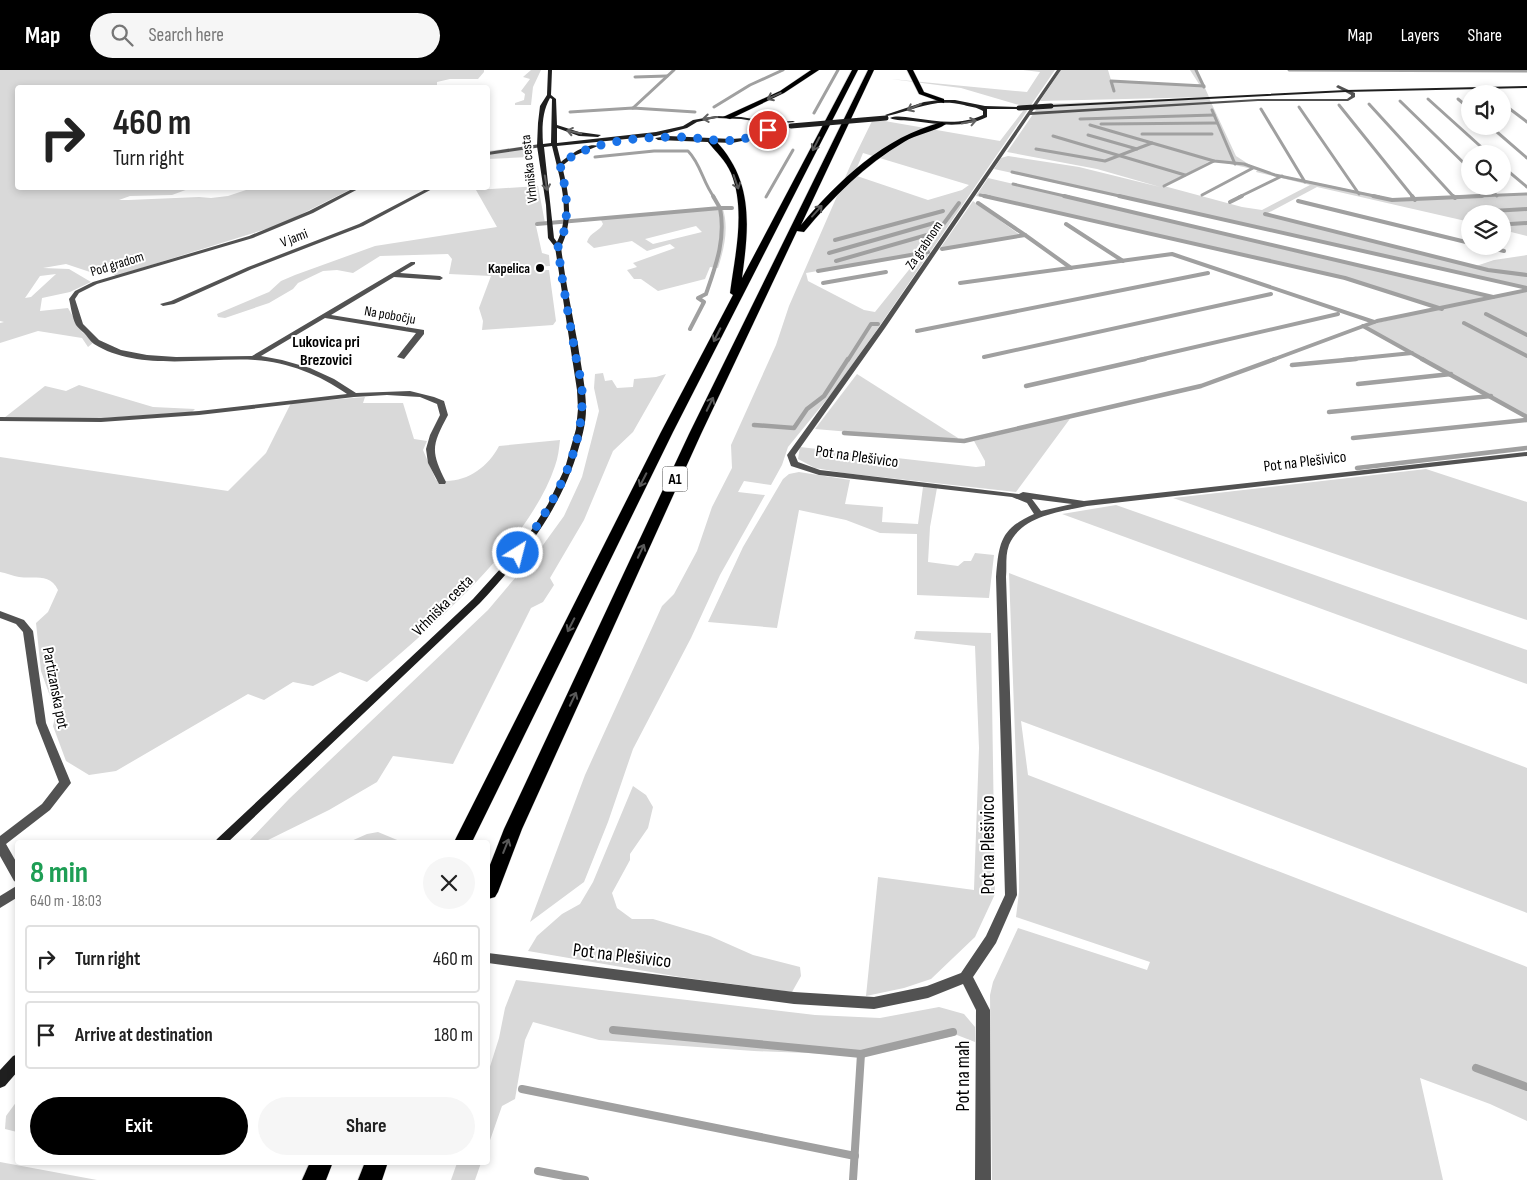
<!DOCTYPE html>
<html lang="en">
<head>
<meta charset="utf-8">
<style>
	body { margin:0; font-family:"Sofia Sans Condensed",sans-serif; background:#f6f6f6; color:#222; height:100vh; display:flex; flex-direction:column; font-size:19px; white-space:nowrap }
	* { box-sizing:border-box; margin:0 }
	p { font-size:16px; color:#767676 }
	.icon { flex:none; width:28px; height:28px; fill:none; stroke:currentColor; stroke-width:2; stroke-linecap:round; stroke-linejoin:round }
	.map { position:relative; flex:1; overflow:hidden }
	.panel { position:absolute; left:15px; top:770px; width:475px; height:325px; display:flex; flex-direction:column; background:#fff; border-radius:5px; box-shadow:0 2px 8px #0003 }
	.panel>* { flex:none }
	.hud { position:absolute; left:15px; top:15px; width:475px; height:105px; border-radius:5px; box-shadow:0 2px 8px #0003; background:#fff; color:#222; overflow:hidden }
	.fabs { position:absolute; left:1461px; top:15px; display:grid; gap:10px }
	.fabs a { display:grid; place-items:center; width:50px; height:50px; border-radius:50%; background:#fff; box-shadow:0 2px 8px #0003; font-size:25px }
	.pin { position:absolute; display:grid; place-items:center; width:42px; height:42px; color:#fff; margin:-21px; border:2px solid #fff; border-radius:50%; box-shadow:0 1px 5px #0007 }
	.me { position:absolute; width:55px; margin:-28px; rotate:36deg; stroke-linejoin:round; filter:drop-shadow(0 0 4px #0008) }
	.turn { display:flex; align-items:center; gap:18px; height:105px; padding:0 15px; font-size:22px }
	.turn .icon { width:65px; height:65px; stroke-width:2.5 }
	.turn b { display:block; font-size:35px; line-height:42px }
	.round { display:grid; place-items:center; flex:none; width:52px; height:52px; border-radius:26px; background:#f6f6f6 }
	.summary { display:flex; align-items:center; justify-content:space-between; height:85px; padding:0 15px }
	h1 { font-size:30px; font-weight:700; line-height:38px; color:#1e9e55 }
	.primary-button { display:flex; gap:10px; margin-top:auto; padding:10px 15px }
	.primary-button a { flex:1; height:58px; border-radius:30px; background:#000; color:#fff; font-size:20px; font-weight:700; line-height:58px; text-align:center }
	.primary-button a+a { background:#f6f6f6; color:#222 }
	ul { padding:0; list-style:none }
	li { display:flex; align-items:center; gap:15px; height:68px; margin:0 10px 8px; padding:0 5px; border:2px solid #e0e0e0; border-radius:5px }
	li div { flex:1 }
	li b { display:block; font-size:19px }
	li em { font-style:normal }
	header { display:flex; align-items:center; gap:30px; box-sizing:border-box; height:70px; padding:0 25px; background:#000; color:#fff }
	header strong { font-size:24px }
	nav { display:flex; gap:28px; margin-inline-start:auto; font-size:18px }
	.search { width:350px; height:45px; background:#f6f6f6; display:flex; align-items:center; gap:12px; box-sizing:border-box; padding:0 18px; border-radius:28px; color:#767676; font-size:19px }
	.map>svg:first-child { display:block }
	.green { fill:#d9d9d9; fill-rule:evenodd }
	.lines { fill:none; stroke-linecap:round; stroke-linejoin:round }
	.stream-far3 { stroke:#a0a0a0; stroke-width:3 }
	.stream-far2 { stroke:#a0a0a0; stroke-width:4 }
	.stream-far1 { stroke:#a0a0a0; stroke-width:4.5 }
	.stream { stroke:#a0a0a0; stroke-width:8 }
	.highway-casing { stroke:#dbdbdb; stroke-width:1 }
	.street { fill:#525252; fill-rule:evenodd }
	.secondary { fill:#1f1f1f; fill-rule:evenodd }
	.highway { fill:#000; fill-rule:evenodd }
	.secondary-bridge { stroke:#1f1f1f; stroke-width:5 }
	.oneway { stroke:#595959 }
	.oneway2 { stroke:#626262 }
	.route { stroke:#1a73e8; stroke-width:9; stroke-dasharray:0 16.2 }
	.poi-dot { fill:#000; stroke:#fff; stroke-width:2 }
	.labels { text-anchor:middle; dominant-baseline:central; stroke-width:4; stroke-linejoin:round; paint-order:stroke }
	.far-street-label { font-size:14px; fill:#000; stroke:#fff }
	.far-poi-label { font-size:14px; font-weight:bold; fill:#000; stroke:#fff; text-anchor:end }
	.shield { fill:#fff; stroke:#4c4c4c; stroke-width:1 }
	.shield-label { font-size:15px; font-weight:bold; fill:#000 }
	.far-quarter-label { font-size:16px; font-weight:bold; fill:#000; stroke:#fff }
	.street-label { font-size:16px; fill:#000; stroke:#fff }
	.near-street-label { font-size:19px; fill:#000; stroke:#fff }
</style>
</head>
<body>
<header>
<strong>Map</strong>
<div class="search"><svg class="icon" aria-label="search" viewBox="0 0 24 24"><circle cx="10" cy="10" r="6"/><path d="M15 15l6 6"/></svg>Search here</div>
<nav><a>Map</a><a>Layers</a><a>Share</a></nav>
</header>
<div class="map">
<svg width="1527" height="1110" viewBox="0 0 1527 1110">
	<rect width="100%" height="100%" fill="#fff"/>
	<g class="green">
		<path d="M0,0H484V2L478,9H450L437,12V17L421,18H18V118H191L172,125L130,126L119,130H128L199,127L211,128L228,126L252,118H353L282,154L116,206L104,198L90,202L66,194L43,198L69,199L91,212L70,222L42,228L40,241L68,238L82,262L94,272L88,277L82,268L38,261L0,273V253L4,252L0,251ZM56,204L31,227L25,228L40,206Z"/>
		<path d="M531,0H541L533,17L531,35H515V33L524,30L525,24L521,21L530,9L523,7Z"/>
		<path d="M1023,0H1055L874,264L832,323L788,377L782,395L771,415L744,411L738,422L765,425L720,505L691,568L633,679L608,752L584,812L530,852L585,705L662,536L674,524L697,481L712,437L732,398L731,375L776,275L789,236L851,94L873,49L1000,71L1026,37L961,18L891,9L1027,22L1040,2ZM863,83L969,115L962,120L928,130L854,105ZM918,184L920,186L875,242L864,240L808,211L806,203Z"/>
		<path d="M1061,0H1108L1111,10L1197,15L1199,14L1190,0H1197L1209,27L1040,31Z"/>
		<path d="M1209,28L1236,86L1253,97L1275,104L1399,130L1527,125V166L1503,160L1502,144H1470V152L1317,117L1266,144L1476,196L1494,190L1527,185V218L994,99L1001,88L1008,86L1079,97L1160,117L1097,99L1007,82L1040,34ZM1212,90L1257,100L1256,102L1310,115L1262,140L1242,137L1164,116Z"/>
		<path d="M529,76L532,86L529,87L488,89V81Z"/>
		<path d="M988,108L1493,227L1527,220V347L1363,256L1439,239L1343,209L1027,136L976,126Z"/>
		<path d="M538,116L545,153L536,156L542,183L549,185L550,196L534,197V200H549L556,251L553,255L482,260L483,251L479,238L491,206L449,204L452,189L448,184L380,186L353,203L337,200L323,201L298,213L293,219L269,233L225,248L218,247L217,244L269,222L281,211L295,205L375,176L497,157L476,120Z"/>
		<path d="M973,131L1020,165L939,180Z"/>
		<path d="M723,139C729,159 724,179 718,198L710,197L705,209L658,221L641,209H634L627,200L637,197L633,193L675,178L670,174L647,181L632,171L594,178L587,172C590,162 599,162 603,154L601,150L606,149ZM696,156L702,162L653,174L645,169Z"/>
		<path d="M603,303L605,311L612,310L617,318L633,317L634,309L656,307L666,304L633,362L613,381L584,450L550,508L554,515L543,532L531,538L453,694L393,686L377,712L329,740L264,772H248L289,729L488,540L543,475L564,446L582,407L599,341L594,318L595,304Z"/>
		<path d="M857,304L958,368L956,371L815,359Z"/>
		<path d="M79,315L153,337L195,339L192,342L104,348H4L45,316L66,321Z"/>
		<path d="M365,327L363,333H403L414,369L427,371L423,380L436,410C463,415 487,399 499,376L560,370C559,379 558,388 555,396C529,474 429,560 367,612L340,602L313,616L293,612L264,630L248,624L116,701L89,705L66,691L53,656L56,643L41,601L36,553L48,542L58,520C50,503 34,509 19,507C13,506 6,503 0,502V387L228,421L266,383L291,333Z"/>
		<path d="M1072,346L1016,422L844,403L815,398L798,389L800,377L976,397L985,396V391L974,371Z"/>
		<path d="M1426,399L1527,432V550L1173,428Z"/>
		<path d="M799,402L850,410L845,434L883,437L882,452L918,454L923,417L937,418L930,457L928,492L958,496L964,491H971L975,483L994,485L989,528L917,525V464L880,463L846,450L799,440L777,558L708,552L743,477L783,409L789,404Z"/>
		<path d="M1116,435L1527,580V614L1062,444Z"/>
		<path d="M1009,503L1527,698V843L1161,703L1021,651L1028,705L1527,897V1051L1490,1034L1420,1008L1443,1110H992L990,925L993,912L1018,858L1147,900L1150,892L1016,847L1019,822V774Z"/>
		<path d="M916,561L991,563L995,824L975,867L931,909L904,918L866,926L878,807L974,820L979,678L975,576L914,569Z"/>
		<path d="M633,716L646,725L653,737L648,758L630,784V790L612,823L617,838L632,849H653L710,866L753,885L800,897L801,906L792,922L680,907L528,881L537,866L562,844L580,834L593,812Z"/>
		<path d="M378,762L402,772H349L367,764Z"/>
		<path d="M516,910L815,945L880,948L939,937L964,944L975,957V972L957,965L893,980L858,985L754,981L599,970L533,952L525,970L515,1029L502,1036L488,1076V1003L499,968L505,938Z"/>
		<path d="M17,1031V1062L5,1059L6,1046Z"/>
		<path d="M0,1092L97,1110H0Z"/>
		<path d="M457,1093H481L475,1110H451Z"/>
	</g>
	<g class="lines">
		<g class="stream-far3">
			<path d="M1196,0L1204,17"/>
			<path d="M1289,0L1527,1"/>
			<path d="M635,7L667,6"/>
			<path d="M1114,21L1111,11L1204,16"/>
			<path d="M1428,29L1489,84"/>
			<path d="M1458,29L1470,39"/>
			<path d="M1400,31L1470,99"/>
			<path d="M1502,33L1527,52"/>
			<path d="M1369,34L1454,127"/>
			<path d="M1339,35L1413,127"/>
			<path d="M714,37L750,15L783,0"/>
			<path d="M1299,37L1359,124"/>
			<path d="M633,38L674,0"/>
			<path d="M1261,39L1305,112"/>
			<path d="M1212,40L1235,94"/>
			<path d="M570,42L633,38L695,42"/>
			<path d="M814,43L838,0"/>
			<path d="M1080,49L1214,45"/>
			<path d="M1101,54L1217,53"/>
			<path d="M1090,55L1214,91L1244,94L1275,105L1379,127"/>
			<path d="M1490,56L1527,88"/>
			<path d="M1142,64H1212"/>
			<path d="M1088,65L1137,79"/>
			<path d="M1053,66L1185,105"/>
			<path d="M1036,79L1105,91L1152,73"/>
			<path d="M595,87L654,81H688C701,94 703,113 714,127"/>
			<path d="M1502,96L1527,117"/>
			<path d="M1012,102L1124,127"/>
			<path d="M1013,114L1069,127"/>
			<path d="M1164,116L1214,91"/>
			<path d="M1488,116L1497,126"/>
			<path d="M980,125L990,127"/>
			<path d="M1202,125L1253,98"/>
			<path d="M766,127L793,80"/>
			<path d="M1239,127L1282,106"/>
			<path d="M1453,127L1527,124"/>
		</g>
		<g class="stream-far2">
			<path d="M984,126L1345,208L1442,239"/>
			<path d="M1064,126L1493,227"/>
			<path d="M1119,126L1527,218"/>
			<path d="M1373,126L1392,130L1482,126"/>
			<path d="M1412,126L1415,130"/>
			<path d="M1453,126L1455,128"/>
			<path d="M1298,131L1470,173"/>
			<path d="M1230,132L1242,126"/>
			<path d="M978,133L1025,165"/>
			<path d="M1476,142L1527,139"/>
			<path d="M1265,144L1488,200L1527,205"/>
			<path d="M537,154L720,138L713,126"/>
			<path d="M1066,154L1123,191"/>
			<path d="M1510,154L1527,153"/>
			<path d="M835,170L943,141"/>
			<path d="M1484,176L1504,181"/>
			<path d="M942,179L1025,165L1071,198"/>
			<path d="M829,183L934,153"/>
			<path d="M922,183L959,133"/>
			<path d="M836,191L927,165"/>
			<path d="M818,201L928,182"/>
			<path d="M823,213L886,202"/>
			<path d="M960,213L1172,184L1374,252"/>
			<path d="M1486,244L1527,265"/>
			<path d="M1464,253L1527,286"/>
			<path d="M1363,256L1424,290"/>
			<path d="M690,259L704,232L698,228L706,224C716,195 726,169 720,138H732"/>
			<path d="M917,261L1208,203"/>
			<path d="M984,287L1271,224"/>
			<path d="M848,290L871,254H878"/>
			<path d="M1139,290L1338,244"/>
			<path d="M1272,290L1377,251L1527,220"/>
			<path d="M1343,290L1412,283"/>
		</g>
		<g class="stream-far1">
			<path d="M1422,289L1527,347"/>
			<path d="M1292,295L1356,289"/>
			<path d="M1358,314L1451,304"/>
			<path d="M1026,316L1145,289"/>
			<path d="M1329,342L1491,326"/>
			<path d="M754,355L794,358L807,339L824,326L848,289"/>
			<path d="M844,363L964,371L1201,316L1275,289"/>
			<path d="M1353,368L1527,350"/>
			<path d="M1357,398L1527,378"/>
		</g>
		<g class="stream">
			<path d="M613,960L861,984L953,962"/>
			<path d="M1476,998L1527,1017"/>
			<path d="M522,1019L855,1086"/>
			<path d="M538,1101L585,1110"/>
			<path d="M853,1110L861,984"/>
		</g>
		<g class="highway-casing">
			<g id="highway">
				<path d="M811,0H819L784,23L730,49L723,47L780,21Z"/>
				<path d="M852,0H858L673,362L472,772H454L661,362L733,225L730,223C735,185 746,140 731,103C726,91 716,82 708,72L715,70C754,111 749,156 742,208Z"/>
				<path d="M868,0H874L801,155C839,110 884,67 942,52L946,54C935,62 916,64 904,72C865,95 833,127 804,162L797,161L701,364L522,759L498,822L495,827L488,829V800L504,759L689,364Z"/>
				<path d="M907,0H913L924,22L944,29V33L919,24Z"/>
				<path d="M310,1092H333L326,1110H302Z"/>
				<path d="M365,1092H388L382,1110H358Z"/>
			</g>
		</g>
		<g class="street">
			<path d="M1057,0H1061L1032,42L1258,29H1347L1351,26V25L1336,17L1338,15L1355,23V27L1348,31H1258L1030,45L885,258L795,385L798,392L820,400L1019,424L1023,422L1084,431L1527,382V386L1087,436C1059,442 1021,446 1009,475C1005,485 1007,497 1006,507L1017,825L996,873L973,907L990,940L991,1110H975L976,940L963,914L928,928L874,939L794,934L488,893V883L794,922L874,927L927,916L961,903L986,866L1005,825L996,507C999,473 1000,459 1034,444L1027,433L1012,427L819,405L791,396L787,385L880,256ZM1032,429L1072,434L1041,441Z"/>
			<path d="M540,74L543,76L542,77L488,85V82Z"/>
			<path d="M354,118H360L313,143L253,168L97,214L79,223L75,229L83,254L99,270L121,280L147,285L176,287L252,286L411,192H415V194L400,203L440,206L443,208L440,210L394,207L331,245L424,260V264L404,289L397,287L416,263L325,248L261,286L282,290L310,298L334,309L356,323L410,321L434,327L444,331L448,345C432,375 430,381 446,412L445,414H439L438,412L428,393L426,379L430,365L440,345L437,334L420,327L387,325L354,327L199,345L101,352L0,351V347L101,348L199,341L347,324C320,305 288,292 255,290C206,287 138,302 94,274C90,271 87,266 84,263C81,260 78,258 76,255C72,247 71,237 69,229L75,221L93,212L249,166L309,141Z"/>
			<path d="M428,118H434L363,156L252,199L174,234L163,236L160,234L171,231L248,197L359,154Z"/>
			<path d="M0,541L24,550L33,561L46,653L71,713L50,740L6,774L18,795V813L14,811L0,786V766L42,734L59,712L36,653L23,562L16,554L0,548Z"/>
			<path d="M18,815V827L0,838V826Z"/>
		</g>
		<g class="secondary">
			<path d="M548,0H552L551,25L556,29L557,55L579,62L601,65L598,67L579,66L557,58V73L656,62L683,56L693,50L716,46L741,47L772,52L793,51L795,52L772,54L741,49L716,48L697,52L687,58L656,66L557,76L561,92C569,85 588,72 598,76L576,85L562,96C569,123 574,151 561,177C565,210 572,242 578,275C581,296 586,318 586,339C586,352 583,364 579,377C562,438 523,487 480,533L228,772H215L217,769L473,529L501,498L527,467L548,434L565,398L576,359L578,339L577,320L555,177L548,168L546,135L537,76L538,53L540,36L547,25ZM550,28L552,29L551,73L543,74C542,58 542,42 550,28ZM552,76C559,106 572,143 557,172L554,168L544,77Z"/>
			<path d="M1527,16V18L1346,22L1051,37L1049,36L1051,35L1346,20Z"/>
			<path d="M939,30H955L985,36L1019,37L1021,38L1019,39H987V47C962,59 939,54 913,51C905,50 896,51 890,48C896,45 905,47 913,48C937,51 959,56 983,45V41C977,37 970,37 964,35C932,28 917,40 887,46L885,45L924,32Z"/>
			<path d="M781,55L783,58L747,70L732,73L658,70L655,68L668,66L732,69L744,68Z"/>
			<path d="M18,984V1001L5,1016L0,1018V1000L13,986Z"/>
		</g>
		<use href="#highway" class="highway"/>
		<g class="secondary-bridge">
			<path d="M1019,38L1051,36"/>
			<path d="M791,56L886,48"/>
		</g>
	</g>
	<defs><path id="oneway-shaft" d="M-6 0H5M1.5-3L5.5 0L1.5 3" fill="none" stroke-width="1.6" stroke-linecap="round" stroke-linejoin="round" transform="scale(1.25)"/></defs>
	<g class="oneway">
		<use href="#oneway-shaft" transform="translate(774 26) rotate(155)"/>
		<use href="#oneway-shaft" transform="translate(816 74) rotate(117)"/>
		<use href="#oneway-shaft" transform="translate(736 112) rotate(71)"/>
		<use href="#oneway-shaft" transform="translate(817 141) rotate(-48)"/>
		<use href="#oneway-shaft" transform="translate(717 265) rotate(117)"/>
		<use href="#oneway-shaft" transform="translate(710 334) rotate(-64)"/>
		<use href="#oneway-shaft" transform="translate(643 410) rotate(117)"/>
		<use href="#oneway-shaft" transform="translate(641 481) rotate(-65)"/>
		<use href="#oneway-shaft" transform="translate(571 555) rotate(117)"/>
		<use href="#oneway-shaft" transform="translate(573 629) rotate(-65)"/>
		<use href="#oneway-shaft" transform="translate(506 776) rotate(-68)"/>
	</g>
	<g class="oneway2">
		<use href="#oneway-shaft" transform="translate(914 37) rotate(155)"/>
		<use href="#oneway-shaft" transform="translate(710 48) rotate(173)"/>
		<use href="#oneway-shaft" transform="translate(969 52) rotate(-11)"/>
		<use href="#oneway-shaft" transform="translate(574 62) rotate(-168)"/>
		<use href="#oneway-shaft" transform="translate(546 113) rotate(81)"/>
	</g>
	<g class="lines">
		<path class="route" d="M518,483C553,435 585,382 582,320C581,307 577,294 575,282C569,247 562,212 558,177C571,153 567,120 560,95C589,70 641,67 678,67C717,68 729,78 768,60"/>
	</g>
	<circle class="poi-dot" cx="540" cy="198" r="5"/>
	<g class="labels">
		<g class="far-street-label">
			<text transform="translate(529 99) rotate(-96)">Vrhniška cesta</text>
			<text transform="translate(294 168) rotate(-21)">V jami</text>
			<text transform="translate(924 175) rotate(-56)">Za grabnom</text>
			<text transform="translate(117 194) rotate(-17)">Pod gradom</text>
			<text transform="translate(390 245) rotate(10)">Na pobočju</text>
		</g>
		<g class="far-poi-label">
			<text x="530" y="198">Kapelica</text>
		</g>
		<rect class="shield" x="662.5" y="396.5" width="25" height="25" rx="4"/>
		<g class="shield-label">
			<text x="675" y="409">A1</text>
		</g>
		<g class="far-quarter-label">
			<text x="326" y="272">Lukovica pri<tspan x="326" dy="18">Brezovici</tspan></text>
		</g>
		<g class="street-label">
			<text transform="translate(857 387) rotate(8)">Pot na Plešivico</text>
			<text transform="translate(1305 392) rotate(-7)">Pot na Plešivico</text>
			<text transform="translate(443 536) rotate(-45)">Vrhniška cesta</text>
			<text transform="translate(55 618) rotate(79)">Partizanska pot</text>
		</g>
		<g class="near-street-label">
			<text transform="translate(988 775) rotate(-90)">Pot na Plešivico</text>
			<text transform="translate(622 886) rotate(7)">Pot na Plešivico</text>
			<text transform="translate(963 1006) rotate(-90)">Pot na mah</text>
		</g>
	</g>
</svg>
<div class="fabs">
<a><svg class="icon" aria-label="sound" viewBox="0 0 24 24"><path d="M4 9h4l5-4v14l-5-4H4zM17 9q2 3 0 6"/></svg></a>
<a><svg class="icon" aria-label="search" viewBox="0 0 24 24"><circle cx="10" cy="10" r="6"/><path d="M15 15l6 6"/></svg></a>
<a><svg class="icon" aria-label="layers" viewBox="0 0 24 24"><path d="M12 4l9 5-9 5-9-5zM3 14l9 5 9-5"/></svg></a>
</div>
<div class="pin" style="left:768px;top:60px;background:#d93025"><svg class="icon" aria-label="arrive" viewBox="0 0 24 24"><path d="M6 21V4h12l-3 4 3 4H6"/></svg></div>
<svg class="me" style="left:518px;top:483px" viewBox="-20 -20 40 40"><circle r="17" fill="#1a73e8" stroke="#fff" stroke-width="3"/><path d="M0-11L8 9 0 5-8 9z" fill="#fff"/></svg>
<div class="hud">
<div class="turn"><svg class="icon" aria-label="right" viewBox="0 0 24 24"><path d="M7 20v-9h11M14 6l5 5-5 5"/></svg><div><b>460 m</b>Turn right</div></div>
</div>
<section class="panel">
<div class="summary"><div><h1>8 min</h1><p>640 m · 18:03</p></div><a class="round"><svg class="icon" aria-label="close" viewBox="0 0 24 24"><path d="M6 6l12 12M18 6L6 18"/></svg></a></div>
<ul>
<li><svg class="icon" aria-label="right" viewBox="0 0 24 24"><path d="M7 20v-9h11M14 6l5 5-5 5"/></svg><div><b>Turn right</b></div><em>460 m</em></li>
<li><svg class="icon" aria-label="arrive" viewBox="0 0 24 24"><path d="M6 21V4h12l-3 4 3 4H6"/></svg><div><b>Arrive at destination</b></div><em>180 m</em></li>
</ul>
<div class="primary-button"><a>Exit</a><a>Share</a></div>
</section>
</div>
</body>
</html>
